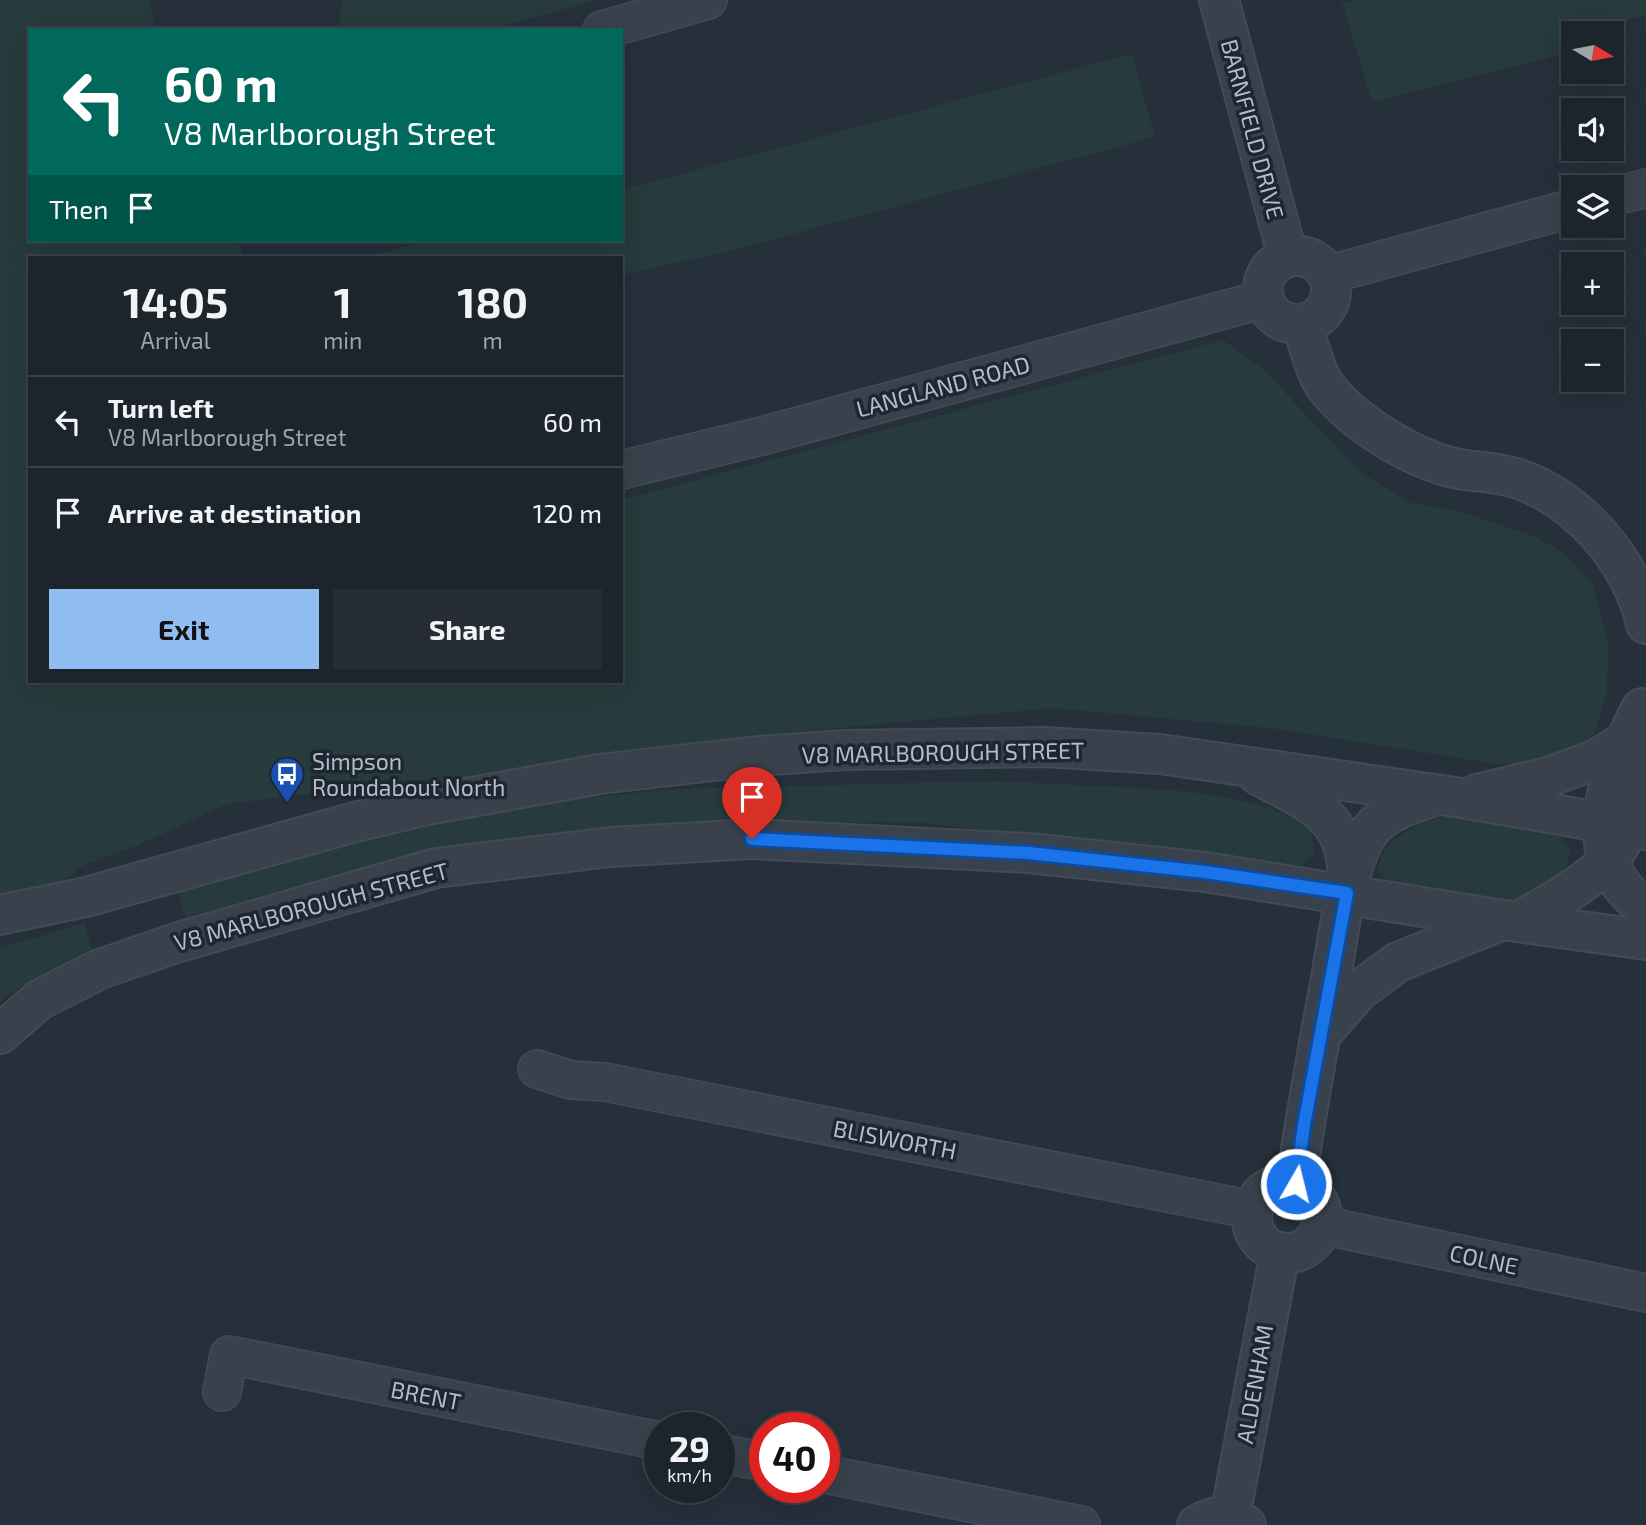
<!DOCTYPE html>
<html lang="en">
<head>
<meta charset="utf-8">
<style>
	body { margin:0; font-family:"Exo 2",sans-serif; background:#252c34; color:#f1f3f6; height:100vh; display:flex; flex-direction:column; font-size:26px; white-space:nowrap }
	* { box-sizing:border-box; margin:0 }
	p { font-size:23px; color:#a0a4a9 }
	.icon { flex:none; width:38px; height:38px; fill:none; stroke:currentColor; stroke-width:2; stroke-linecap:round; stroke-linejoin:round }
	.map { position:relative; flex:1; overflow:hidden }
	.side { position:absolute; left:28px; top:256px; width:595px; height:427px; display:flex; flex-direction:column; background:#1c242c; border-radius:0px; box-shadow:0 7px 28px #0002,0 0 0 2px #3a4148 }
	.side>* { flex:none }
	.top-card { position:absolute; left:28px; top:28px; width:595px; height:214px; border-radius:0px; box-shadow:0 7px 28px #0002,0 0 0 2px #3a4148; background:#00695c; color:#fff; overflow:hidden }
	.needle { width:46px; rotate:100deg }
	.tools { position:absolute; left:1561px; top:21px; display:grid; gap:14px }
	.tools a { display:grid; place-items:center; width:63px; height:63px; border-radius:0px; background:#1c242c; box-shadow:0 7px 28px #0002,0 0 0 2px #3a4148; font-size:35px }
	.speed { position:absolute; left:644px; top:1412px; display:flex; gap:14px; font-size:35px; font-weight:700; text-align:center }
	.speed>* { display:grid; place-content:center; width:91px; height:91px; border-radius:50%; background:#1c242c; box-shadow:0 7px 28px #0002,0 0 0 2px #3a4148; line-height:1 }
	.speed small { font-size:18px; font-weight:400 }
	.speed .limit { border:10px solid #d22; background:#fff; color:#111 }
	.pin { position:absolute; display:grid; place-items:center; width:60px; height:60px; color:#fff; margin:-72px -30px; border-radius:50% 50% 50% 0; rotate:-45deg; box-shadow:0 0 7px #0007 }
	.pin .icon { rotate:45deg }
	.me { position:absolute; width:77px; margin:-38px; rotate:8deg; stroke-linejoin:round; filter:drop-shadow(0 0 5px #0008) }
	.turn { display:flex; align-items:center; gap:24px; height:147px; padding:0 21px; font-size:32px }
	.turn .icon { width:91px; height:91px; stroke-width:2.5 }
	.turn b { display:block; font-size:49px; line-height:60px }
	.then { display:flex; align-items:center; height:66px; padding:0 21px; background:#0003; gap:14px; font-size:26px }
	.eta { display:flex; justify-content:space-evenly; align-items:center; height:119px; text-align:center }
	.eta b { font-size:42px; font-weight:700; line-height:49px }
	.cta { display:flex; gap:14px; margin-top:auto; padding:14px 21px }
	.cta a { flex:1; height:80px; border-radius:0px; background:#8fbcf1; color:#111; font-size:28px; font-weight:700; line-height:80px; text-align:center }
	.cta a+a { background:#252c34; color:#f1f3f6 }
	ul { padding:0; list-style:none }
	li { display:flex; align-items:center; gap:21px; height:91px; padding:0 21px; border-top:2px solid #3a4148 }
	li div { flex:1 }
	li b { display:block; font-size:26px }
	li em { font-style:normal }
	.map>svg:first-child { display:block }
	.green { fill:#273b3c }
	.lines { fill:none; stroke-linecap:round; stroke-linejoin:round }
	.minor-casing { stroke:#424b55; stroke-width:40 }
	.tertiary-casing { stroke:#424b55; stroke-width:42 }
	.minor { stroke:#39424c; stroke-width:37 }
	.tertiary { stroke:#39424c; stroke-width:38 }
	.route-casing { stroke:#114b97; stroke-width:18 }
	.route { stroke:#1a73e8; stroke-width:12 }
	.labels { text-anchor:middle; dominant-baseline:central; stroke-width:7; stroke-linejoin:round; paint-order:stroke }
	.street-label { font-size:23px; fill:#b4bdc7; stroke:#1e2731 }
	.poi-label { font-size:23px; fill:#b4bdc7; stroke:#1e2731; text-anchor:start }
</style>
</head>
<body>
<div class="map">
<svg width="1646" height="1525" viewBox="0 0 1646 1525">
	<rect width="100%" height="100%" fill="#25303b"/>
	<g class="green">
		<path d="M0,0H150L155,30H30V240H238L243,257H30V681H621V500L1223,340L1263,369L1360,472L1411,503L1462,512L1534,536L1564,553L1593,585L1608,642L1607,693L1592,741L1546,763L1522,768L1277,729L1053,708L805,731L402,786L324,792L227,804L138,845L82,866L58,886L0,896Z"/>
		<path d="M342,0H598L487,30H338Z"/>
		<path d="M1354,0H1646V15L1586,30L1587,33H1573V51L1372,102L1342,3Z"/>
		<path d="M1132,54L1155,137L729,251L621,275V257H364L432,240H621V190Z"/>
		<path d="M995,781C1036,783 1077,785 1119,787C1190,791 1247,793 1311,827L1314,851L1304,865L1288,866L926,823L745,822L429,857L335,875L186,918L178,892L398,827L585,798L672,789Z"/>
		<path d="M1448,816L1558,834L1570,852L1566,866L1559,876L1519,900L1500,901L1387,883L1378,871C1380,838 1419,822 1448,816Z"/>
		<path d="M85,923L92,953L18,988L0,1001V948Z"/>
	</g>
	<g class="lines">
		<g class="minor-casing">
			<g id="minor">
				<path d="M602,30L708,0"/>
				<path d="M1612,197L1646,188"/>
				<path d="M1327,275L1573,208"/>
				<path d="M621,470L766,435L1264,299"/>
				<path d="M537,1069L571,1080L605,1082L1253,1210"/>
				<path d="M1321,1225L1646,1293"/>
				<path d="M222,1392L229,1355L660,1441"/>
				<path d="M719,1453L765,1462"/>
				<path d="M824,1474L1081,1525"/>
			</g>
		</g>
		<g class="tertiary-casing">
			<g id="tertiary">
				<path d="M1219,0L1288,257"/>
				<circle cx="1297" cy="290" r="34"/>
				<path d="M1302,324C1308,341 1314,369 1324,384C1347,417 1399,450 1437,463C1462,473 1490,470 1516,478C1579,499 1631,560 1646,624"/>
				<path d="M1641,709C1608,772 1573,857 1646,908"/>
				<path d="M1258,775C1308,802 1350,816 1347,880"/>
				<path d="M1477,794L1548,777L1595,760L1624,742"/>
				<path d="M0,915L86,897L355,822L427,805L600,774L758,756L845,750L1044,747L1160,754L1462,798L1646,830"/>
				<path d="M1517,922C1548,905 1581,887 1607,862C1629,841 1643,786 1646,757C1646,741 1643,723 1642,708"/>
				<path d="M0,1034L39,1000L100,969L179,942L436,868L611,847L752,839L1029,853L1205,872L1503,920L1646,940"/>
				<path d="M1321,1034L1360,990L1398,962L1503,920"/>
				<circle cx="1287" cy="1218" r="35"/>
				<path d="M1296,1184C1305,1118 1317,1053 1329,989C1337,948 1346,853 1375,825C1391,809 1416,803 1437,795"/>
				<path d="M1230,1517L1280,1252"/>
				<path d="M1197,1525C1213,1515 1229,1513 1246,1525"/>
			</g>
		</g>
		<use href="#minor" class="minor"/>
		<use href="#tertiary" class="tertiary"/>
	</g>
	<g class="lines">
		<g class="route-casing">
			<path id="route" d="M752,839L1029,853L1205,872L1347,893L1304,1125L1296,1184"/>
		</g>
		<use href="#route" class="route"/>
	</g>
	<defs>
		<g id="bus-pin" transform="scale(1.75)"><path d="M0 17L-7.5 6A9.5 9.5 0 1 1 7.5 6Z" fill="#1a4fb4" stroke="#1e2731"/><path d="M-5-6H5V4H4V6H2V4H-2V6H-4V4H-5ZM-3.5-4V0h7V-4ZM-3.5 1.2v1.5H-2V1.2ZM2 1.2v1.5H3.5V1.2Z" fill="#fff"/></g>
	</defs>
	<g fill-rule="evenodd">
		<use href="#bus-pin" x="287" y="774"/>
	</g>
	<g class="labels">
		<g class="street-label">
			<text transform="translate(1253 129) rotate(75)">BARNFIELD DRIVE</text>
			<text transform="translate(943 386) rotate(-15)">LANGLAND ROAD</text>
			<text transform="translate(943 752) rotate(-1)">V8 MARLBOROUGH STREET</text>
			<text transform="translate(311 906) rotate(-15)">V8 MARLBOROUGH STREET</text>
			<text transform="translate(895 1139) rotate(11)">BLISWORTH</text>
			<text transform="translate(1484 1259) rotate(12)">COLNE</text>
			<text transform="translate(1254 1384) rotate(-80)">ALDENHAM</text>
			<text transform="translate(426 1395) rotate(11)">BRENT</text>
		</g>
		<g class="poi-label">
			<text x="312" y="761">Simpson<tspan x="312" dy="26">Roundabout North</tspan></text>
		</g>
	</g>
</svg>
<div class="tools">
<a><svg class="needle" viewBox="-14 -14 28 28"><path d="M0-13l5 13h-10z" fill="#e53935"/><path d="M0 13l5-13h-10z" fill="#a0a4a9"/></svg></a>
<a><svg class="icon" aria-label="sound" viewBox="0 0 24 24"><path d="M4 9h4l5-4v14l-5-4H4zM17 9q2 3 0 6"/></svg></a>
<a><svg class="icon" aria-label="layers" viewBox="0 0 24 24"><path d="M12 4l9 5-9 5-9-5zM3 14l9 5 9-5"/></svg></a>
<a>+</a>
<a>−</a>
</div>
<div class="speed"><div>29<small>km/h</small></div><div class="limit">40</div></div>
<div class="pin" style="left:752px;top:839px;background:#d93025"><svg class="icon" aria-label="arrive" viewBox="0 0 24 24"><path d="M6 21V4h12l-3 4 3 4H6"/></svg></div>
<svg class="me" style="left:1296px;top:1184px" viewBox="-20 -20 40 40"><circle r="17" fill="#1a73e8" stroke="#fff" stroke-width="3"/><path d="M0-11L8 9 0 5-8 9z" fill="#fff"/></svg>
<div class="top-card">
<div class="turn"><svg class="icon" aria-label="left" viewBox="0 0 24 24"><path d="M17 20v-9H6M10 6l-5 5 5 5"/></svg><div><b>60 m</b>V8 Marlborough Street</div></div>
<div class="then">Then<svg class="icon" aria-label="arrive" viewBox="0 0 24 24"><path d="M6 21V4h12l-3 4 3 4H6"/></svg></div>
</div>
<section class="side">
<div class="eta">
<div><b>14:05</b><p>Arrival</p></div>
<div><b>1</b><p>min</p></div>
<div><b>180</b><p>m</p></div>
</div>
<ul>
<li><svg class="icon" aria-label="left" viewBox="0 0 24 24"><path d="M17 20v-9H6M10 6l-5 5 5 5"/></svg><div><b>Turn left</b><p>V8 Marlborough Street</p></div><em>60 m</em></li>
<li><svg class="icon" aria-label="arrive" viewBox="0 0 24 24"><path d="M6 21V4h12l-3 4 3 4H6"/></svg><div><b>Arrive at destination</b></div><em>120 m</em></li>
</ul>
<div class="cta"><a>Exit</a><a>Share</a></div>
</section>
</div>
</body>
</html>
